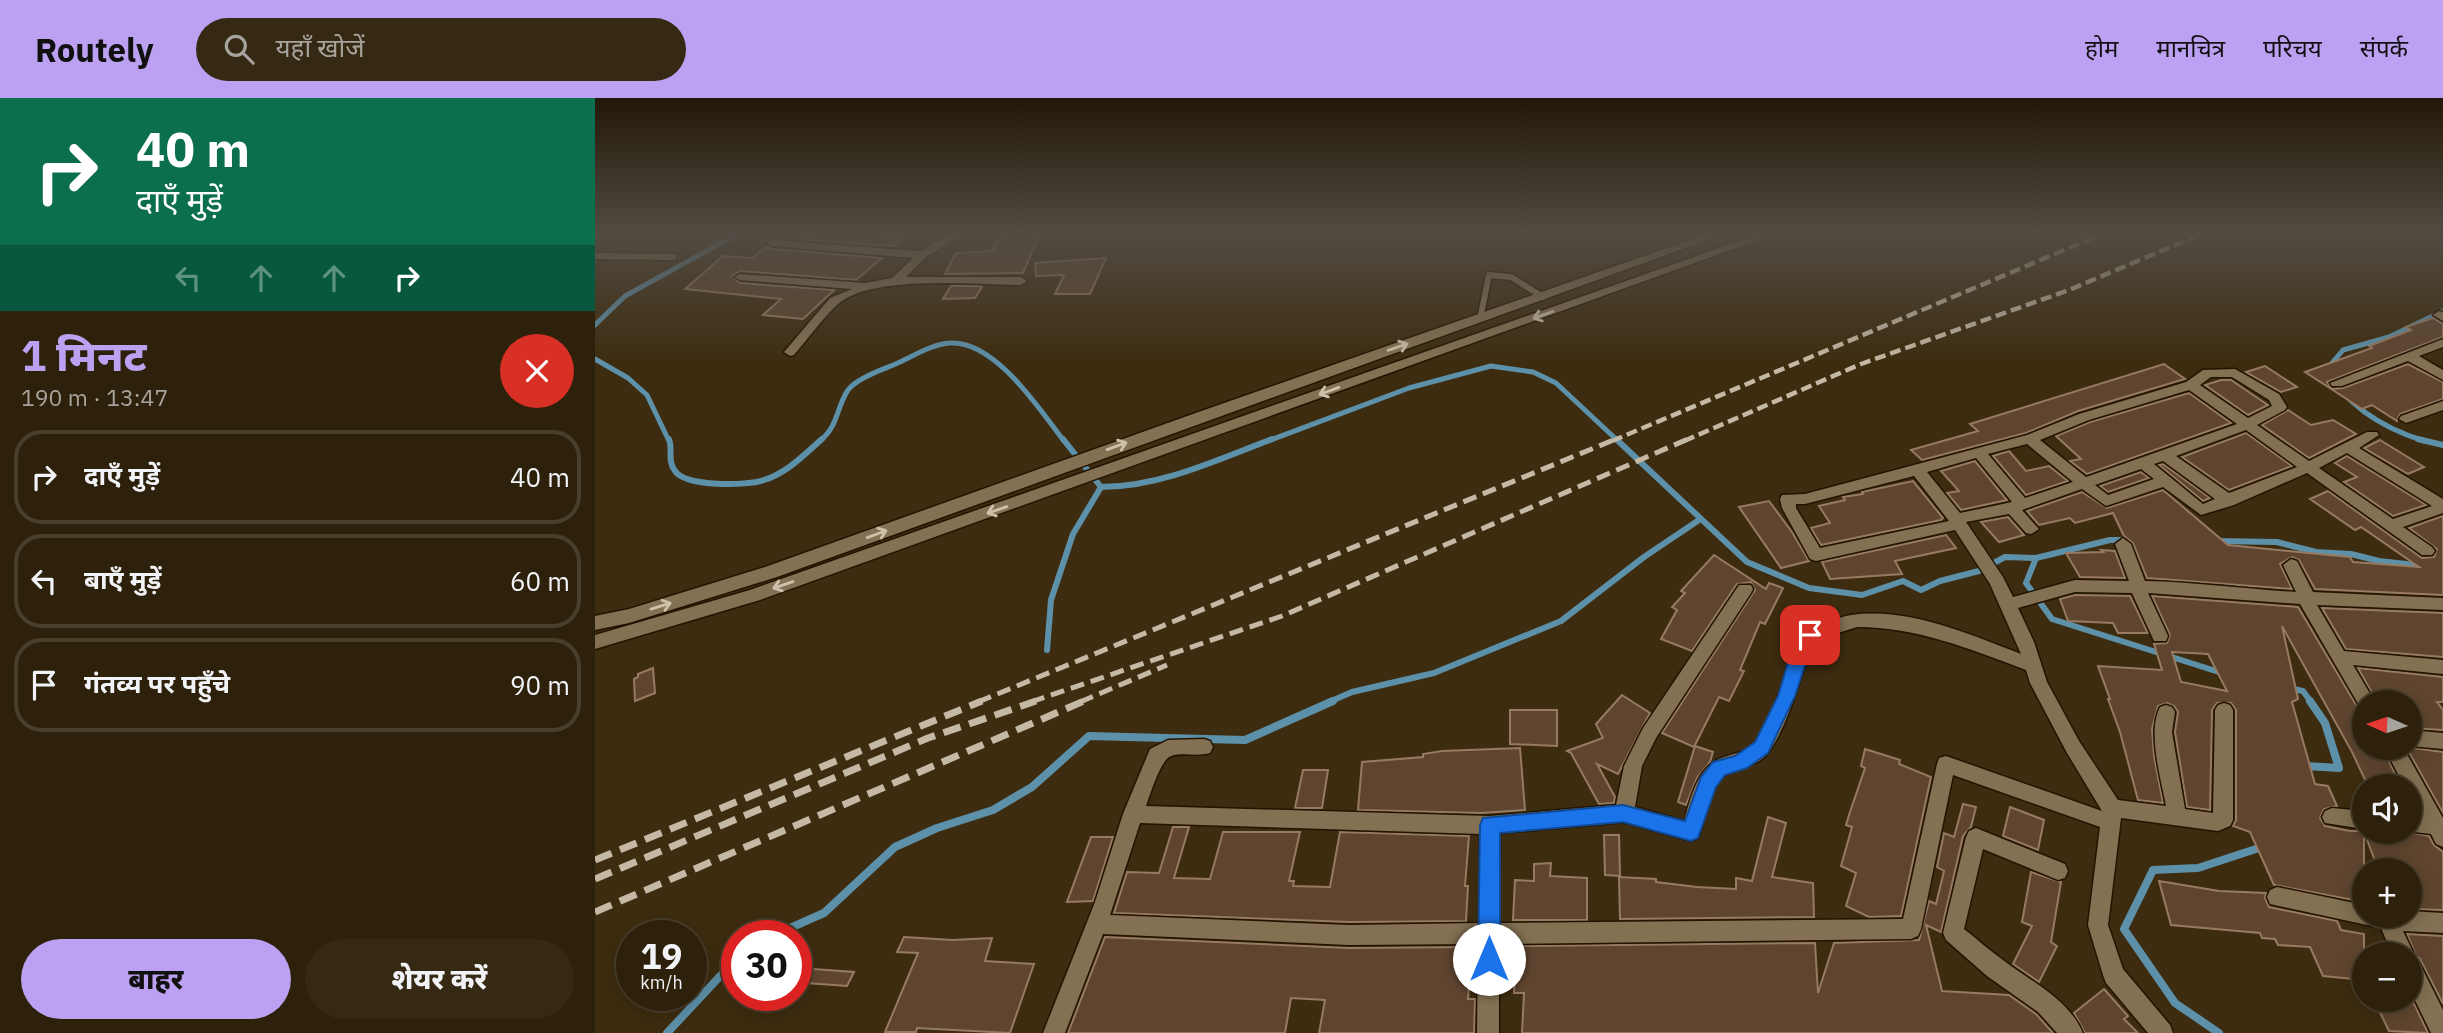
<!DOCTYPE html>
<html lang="hi">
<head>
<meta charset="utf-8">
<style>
	body { margin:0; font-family:"IBM Plex Sans","Noto Sans Devanagari",sans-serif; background:#362914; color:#f1f3f6; height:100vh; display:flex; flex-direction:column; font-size:26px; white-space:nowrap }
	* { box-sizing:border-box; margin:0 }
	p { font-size:23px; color:#a7a39d }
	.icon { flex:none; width:38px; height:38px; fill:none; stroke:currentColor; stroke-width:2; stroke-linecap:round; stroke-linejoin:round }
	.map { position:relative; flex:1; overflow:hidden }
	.drawer { display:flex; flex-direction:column; background:#2e210b; width:595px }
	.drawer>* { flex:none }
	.banner { background:#0b6e4f; color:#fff; overflow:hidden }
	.needle { width:46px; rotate:273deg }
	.tools { position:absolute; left:1757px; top:592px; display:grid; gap:14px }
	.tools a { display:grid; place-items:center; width:70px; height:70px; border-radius:50%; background:#2e210b; box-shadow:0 4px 18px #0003,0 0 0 2px #493e2c; font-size:35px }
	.speed { position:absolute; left:21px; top:822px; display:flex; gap:14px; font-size:35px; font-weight:700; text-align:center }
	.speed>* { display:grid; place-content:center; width:91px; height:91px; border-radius:50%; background:#2e210b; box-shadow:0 4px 18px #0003,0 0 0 2px #493e2c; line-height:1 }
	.speed small { font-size:18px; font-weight:400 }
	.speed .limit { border:10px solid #d22; background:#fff; color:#111 }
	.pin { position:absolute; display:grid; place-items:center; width:60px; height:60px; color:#fff; margin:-30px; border-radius:14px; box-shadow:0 4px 10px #0006 }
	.me { position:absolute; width:77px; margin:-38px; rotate:0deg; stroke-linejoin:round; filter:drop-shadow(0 0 5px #0008) }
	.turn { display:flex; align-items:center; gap:24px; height:147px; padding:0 21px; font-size:32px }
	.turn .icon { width:91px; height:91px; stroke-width:2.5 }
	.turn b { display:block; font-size:49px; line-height:60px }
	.lanes { display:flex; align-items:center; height:66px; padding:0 21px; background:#0003; justify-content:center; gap:35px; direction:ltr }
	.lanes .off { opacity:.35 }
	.round { display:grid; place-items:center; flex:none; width:74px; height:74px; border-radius:37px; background:#362914 }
	.headline { display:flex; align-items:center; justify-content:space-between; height:119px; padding:0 21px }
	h1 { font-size:42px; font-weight:800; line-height:52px; color:#bca0f2 }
	.action { display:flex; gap:14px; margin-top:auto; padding:14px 21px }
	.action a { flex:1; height:80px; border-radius:42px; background:#bca0f2; color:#111; font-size:28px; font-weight:800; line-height:80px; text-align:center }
	.action a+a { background:#362914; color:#f1f3f6 }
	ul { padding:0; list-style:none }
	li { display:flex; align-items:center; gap:21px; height:94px; margin:0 14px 10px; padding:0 7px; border:4px solid #493e2c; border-radius:28px }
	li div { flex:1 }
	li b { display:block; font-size:26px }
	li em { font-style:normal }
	header { display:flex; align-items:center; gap:42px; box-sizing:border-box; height:98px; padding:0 35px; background:#bca0f2; color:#111 }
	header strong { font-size:33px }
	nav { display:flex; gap:38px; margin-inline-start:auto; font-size:24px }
	.search { width:490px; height:63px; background:#362914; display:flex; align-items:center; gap:18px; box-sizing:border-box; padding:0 24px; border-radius:38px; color:#a7a39d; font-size:26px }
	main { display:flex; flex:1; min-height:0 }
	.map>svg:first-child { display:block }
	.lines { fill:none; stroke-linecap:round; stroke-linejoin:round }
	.stream-far2 { stroke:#5d91aa; stroke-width:5 }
	.stream-far1 { stroke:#5d91aa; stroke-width:6 }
	.stream { stroke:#5d91aa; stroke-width:8 }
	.building { fill:#5f452f; stroke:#977a62; stroke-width:2; fill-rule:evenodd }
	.lane-casing { stroke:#231400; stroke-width:9 }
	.street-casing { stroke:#231400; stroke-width:3 }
	.secondary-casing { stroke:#231400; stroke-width:3 }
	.lane { stroke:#847153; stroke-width:6 }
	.street { fill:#847153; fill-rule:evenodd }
	.secondary { fill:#847153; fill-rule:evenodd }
	.rail-far2 { stroke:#c5b9a5; stroke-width:4.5; stroke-dasharray:11 5; stroke-linecap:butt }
	.rail-far1 { stroke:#c5b9a5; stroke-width:5; stroke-dasharray:14 7; stroke-linecap:butt }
	.rail { stroke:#c5b9a5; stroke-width:7; stroke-dasharray:18 9; stroke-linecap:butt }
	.oneway { stroke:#cec0ab }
	.route { fill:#1a73e8; stroke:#114b97; stroke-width:2 }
</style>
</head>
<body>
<header>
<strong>Routely</strong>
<div class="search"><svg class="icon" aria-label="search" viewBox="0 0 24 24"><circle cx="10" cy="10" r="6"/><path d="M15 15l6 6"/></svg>यहाँ खोजें</div>
<nav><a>होम</a><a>मानचित्र</a><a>परिचय</a><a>संपर्क</a></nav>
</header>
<main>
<section class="drawer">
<div class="banner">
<div class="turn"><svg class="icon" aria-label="right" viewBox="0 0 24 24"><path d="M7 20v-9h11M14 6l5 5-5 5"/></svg><div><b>40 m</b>दाएँ मुड़ें</div></div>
<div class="lanes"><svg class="icon off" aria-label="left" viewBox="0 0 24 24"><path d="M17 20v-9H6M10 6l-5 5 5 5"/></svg><svg class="icon off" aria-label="ahead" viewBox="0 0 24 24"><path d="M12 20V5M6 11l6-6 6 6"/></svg><svg class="icon off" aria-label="ahead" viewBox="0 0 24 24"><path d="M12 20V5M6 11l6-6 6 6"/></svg><svg class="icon" aria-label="right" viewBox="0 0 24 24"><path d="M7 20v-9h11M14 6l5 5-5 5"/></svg></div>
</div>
<div class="headline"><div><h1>1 मिनट</h1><p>190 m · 13:47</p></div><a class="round" style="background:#d93025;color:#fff"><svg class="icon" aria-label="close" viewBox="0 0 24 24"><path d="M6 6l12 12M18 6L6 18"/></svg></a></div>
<ul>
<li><svg class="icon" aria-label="right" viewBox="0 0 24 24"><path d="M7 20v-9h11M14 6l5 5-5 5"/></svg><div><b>दाएँ मुड़ें</b></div><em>40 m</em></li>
<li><svg class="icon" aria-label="left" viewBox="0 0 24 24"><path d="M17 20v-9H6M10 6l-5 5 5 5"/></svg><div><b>बाएँ मुड़ें</b></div><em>60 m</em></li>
<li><svg class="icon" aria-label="arrive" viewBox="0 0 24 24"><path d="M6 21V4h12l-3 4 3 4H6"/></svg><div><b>गंतव्य पर पहुँचे</b></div><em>90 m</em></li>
</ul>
<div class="action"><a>बाहर</a><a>शेयर करें</a></div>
</section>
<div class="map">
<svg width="1848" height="935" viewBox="0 0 1848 935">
	<rect width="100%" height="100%" fill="#3d2c0f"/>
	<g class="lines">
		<g class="stream-far2">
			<path d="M0,227L30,198L142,136"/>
			<path d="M0,261L33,280L52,297L74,343"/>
			<path d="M225,343C244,327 241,310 253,292C263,279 290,271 305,264C320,257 338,246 355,245C400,242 445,312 469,343"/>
			<path d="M673,343L814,290L896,268L938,274L961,285L1023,343"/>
			<path d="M1829,343C1788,330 1752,309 1732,271L1748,252L1794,239L1848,213"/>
		</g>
		<g class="stream-far1">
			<path d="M74,341C78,351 72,363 80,373C91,389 152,388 169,382C192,375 210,356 227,341"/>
			<path d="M468,341L506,389C565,389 622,362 677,341"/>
			<path d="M1021,341L1152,464L1214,490L1267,497L1308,483L1326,492L1345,483L1384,473L1410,459L1441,460L1515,442H1541"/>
			<path d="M1823,341L1848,347"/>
			<path d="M1621,443L1682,444L1721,454L1756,456L1784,463L1829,468"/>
			<path d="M1441,460L1431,485L1457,521L1627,575"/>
			<path d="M452,552L456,502L478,436L506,389"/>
			<path d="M1693,590L1708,593L1716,604"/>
			<path d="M734,604L757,594L839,575L966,523L1049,459L1104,422"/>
		</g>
		<g class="stream">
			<path d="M1710,668L1744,670L1730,625L1715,603"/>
			<path d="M177,838L229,815L300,749L342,730L398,712L437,689L494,638L650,642L738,603"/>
			<path d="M72,935L142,860"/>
			<path d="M1624,935L1580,905L1529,831L1558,772L1603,770L1670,748"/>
		</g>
	</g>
	<g class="building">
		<path d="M215,136H276L309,140L299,148L207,142Z"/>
		<path d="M429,136H445L428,175L350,176L361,155L397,153L405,137Z"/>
		<path d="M171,149L178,151L287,160L261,182L145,173L137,178L145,185L239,192L208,221L168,217L186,201L90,191L128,158L157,160Z"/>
		<path d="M511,160L495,196H460L469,177L441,178L440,165Z"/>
		<path d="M356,188H383L387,189L380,200L348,201Z"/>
		<path d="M1838,220L1848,226V239L1732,284L1737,291L1748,290L1813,266L1848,284V301L1805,316L1802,323L1777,307L1767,311L1710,274L1777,250L1774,248L1816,232L1811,229Z"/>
		<path d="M1569,266L1590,281L1483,313L1431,335L1327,362L1316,352L1383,333L1375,326Z"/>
		<path d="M1670,268L1702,289L1686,294L1651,274Z"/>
		<path d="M1626,282H1636L1673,307L1653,317L1610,287Z"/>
		<path d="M1594,295L1636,325L1492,376L1475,363L1486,361L1461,338L1495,324Z"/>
		<path d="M1693,312L1716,327L1738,322L1761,336L1714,360L1667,327Z"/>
		<path d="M1651,335L1697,368L1634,392L1587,359Z"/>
		<path d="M1785,342L1829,369L1813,376L1769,350Z"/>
		<path d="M1414,353L1431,373L1454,368L1473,383L1431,397L1398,358Z"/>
		<path d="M1752,358L1831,407L1798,418L1749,384L1762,379L1740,365Z"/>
		<path d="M1380,363L1412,402L1366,412L1352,395L1364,393L1346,373Z"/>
		<path d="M1568,366L1615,400L1608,403L1564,367Z"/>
		<path d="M1546,374L1554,380L1513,394L1505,388Z"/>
		<path d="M1318,383L1348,420L1346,422L1226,447L1216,430L1235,425L1224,408L1250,402L1248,399L1268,396L1267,394Z"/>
		<path d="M1568,392L1633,447L1755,459L1758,464L1824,469L1766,429L1760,432L1715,401L1733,393L1827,460L1839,459L1842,451L1814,430L1848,418V497L1720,491L1704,462L1697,459L1685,466L1697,491L1552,480L1538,445L1529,438L1518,415L1480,425L1475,420L1444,427L1432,413L1487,394L1512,410Z"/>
		<path d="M1174,403L1197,434L1214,463L1186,470L1144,409Z"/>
		<path d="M1413,419L1429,437L1404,444L1386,424Z"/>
		<path d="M1351,437L1361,450L1300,463L1307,476L1235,481L1227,464Z"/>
		<path d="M1506,452L1520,453L1530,480L1485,479L1471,455L1508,454Z"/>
		<path d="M1119,457L1171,491L1174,485L1188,490L1170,526L1165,524L1145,572L1149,573L1134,603L1124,599L1099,649L1067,635L1160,492L1156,484L1142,486L1097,553L1066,541L1082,512L1077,509L1090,495L1086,493Z"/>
		<path d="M1480,497L1535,498L1553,535H1523L1518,525L1473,523L1465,501Z"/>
		<path d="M1557,498L1703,509L1763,610L1769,614V649H1787L1806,688H1773L1757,654L1687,528L1703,601L1697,604L1720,686L1733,688L1742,708L1729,711L1725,720L1730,728L1755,733H1809L1834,738L1839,747L1848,754V812L1815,811V772L1782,768L1769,734V804L1679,787L1655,734L1638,728L1641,722V612L1636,605H1622L1617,612L1615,712L1592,709L1580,634L1583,614L1579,608L1572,605L1563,608L1557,631L1559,658L1568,705L1543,702L1525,634L1513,601H1515L1503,568L1567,572L1559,546L1572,545L1575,537ZM1577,554L1613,556L1632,593L1586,584Z"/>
		<path d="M1727,510L1848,515V559L1751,551Z"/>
		<path d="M58,570L60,595L40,603L39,581L43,579V576Z"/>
		<path d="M1763,570L1848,579V604H1842L1848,612V632L1815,630V604H1782Z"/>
		<path d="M1027,597L1055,615L1023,676L1002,666L1020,699L1019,705L1004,706L976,655L972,653L1008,640L1001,626Z"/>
		<path d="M915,612H962V648L915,646Z"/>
		<path d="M1100,648L1118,654L1115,664L1102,680L1091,707L1083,704Z"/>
		<path d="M1811,649L1848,654V715Z"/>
		<path d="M925,650L930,712L887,715L763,712L767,664L828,659V656L847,653Z"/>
		<path d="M1270,651L1305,662L1304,666L1336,679L1306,818L1274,819L1251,808L1261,775L1246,768L1257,729L1251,727L1254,717L1270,670L1266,668Z"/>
		<path d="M708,672H733L727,710H700Z"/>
		<path d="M1368,706L1381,709L1376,729L1368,738L1346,834L1331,827L1347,893L1414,897L1441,916L1458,935H927L929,895H919L921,848L1220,845L1223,895L1239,845L1324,842L1334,803L1341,806L1349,773L1342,769L1349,735L1359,739Z"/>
		<path d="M1415,709L1449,722L1443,752L1408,738Z"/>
		<path d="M1173,719L1191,725L1177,779L1218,785L1219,819L1025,821L1024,779L1061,781V784L1102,789L1141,791V780L1157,783Z"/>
		<path d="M578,729H594L579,780L615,781L628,734H705L694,783H699L698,788L735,789L745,734L874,738L870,788H873L871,823L754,824L519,815L532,774L564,775Z"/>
		<path d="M1009,737H1024L1025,778L1010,777Z"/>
		<path d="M496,739H518L498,803L472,804Z"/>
		<path d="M956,765L955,778L992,780V822H918L920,782L939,783V766Z"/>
		<path d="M1436,774L1466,784L1456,844L1462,848L1444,884L1418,866L1437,828L1427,824Z"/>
		<path d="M1564,783L1624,793L1671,795L1670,800L1674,809L1742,823L1746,832L1769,836V882L1728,878L1715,849L1683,847L1680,841L1667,840L1665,835L1576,827Z"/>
		<path d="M1812,836L1848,838V906L1825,861L1821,858Z"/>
		<path d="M309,839L357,842L397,840L390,863L439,866L415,935L322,930L321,934H290L323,855L302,854Z"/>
		<path d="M510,839L754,850L877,849L873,901H880L879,935H724L730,902L696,900L690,935H473Z"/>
		<path d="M218,871L259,874L252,888L211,885Z"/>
		<path d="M1509,891L1533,918L1529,921L1543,935H1490L1479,915Z"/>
		<path d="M1815,897L1833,935L1794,933L1780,904L1815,906Z"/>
	</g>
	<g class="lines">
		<g class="lane-casing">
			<g id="lane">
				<path d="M0,158L78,159"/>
				<path d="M885,221L894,177L916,179L948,199"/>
			</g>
		</g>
		<g class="street-casing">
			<g id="street">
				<path d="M355,136H368L331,159L311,179H426L432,183L426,187C381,187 275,176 242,207C226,222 213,241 199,257L195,258L189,254L235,200L257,191L145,182L139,179L145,176L270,185L297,180L318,160L178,148L172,145L178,142L325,153Z"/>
				<path d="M1844,213L1848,214V223L1838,217Z"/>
				<path d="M1848,241V249L1824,258L1848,272V282L1813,263L1747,288H1737L1735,285Z"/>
				<path d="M1640,271L1684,296L1692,309L1690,312L1662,327L1714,363L1772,334H1782L1784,337L1764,350L1848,401V415L1808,429L1837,449L1840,453L1837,457H1827L1712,375L1639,407L1606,417L1568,389L1511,408L1487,391L1427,412L1444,431L1436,436L1431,435L1414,416L1371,424L1408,479L1418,499L1480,482L1534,483L1520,446L1528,440L1536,446L1550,483C1601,484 1651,491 1701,494L1688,467L1696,461L1702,463L1718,494L1848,500V512L1722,507L1749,553L1848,562V576L1758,567L1780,604H1769V611L1765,609L1705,506L1553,495L1573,538L1571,543H1559L1537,495L1480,494L1423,510L1439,544L1452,584L1484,643L1523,702L1571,708C1566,681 1552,634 1565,609L1571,607L1577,609L1580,614L1577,634L1590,711L1618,715L1620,612L1623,607L1629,605L1635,607L1638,612V722L1635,728L1623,733L1526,720L1513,827L1528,871L1575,927L1578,935H1553L1511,885L1508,877L1493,827L1505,729L1358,677L1326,831L1323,838L1316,841L904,846V935H882L883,846L754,847L508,836L470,935H448L500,804L528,716L555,651L573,642L609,641L615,643L618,649L615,655C603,659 588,654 576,658C566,661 555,697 551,708L895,718L1021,707L1029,668L1048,630L1144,487H1156L1158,491L1156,495L1061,640L1047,668L1040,709L1089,723C1095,703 1101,673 1122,662C1136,655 1151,656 1161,643C1184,610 1190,568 1209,532C1224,527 1240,520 1256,517C1313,509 1374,536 1426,556L1395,486L1360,432L1221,463L1215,461L1187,410L1185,401L1187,397L1210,396L1432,337L1484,316L1591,284L1608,272ZM1616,279H1637L1674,302L1677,308L1653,320L1605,287ZM1594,292L1642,326L1491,379L1445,342L1494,322ZM1651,332L1702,369L1634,395L1581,358ZM1432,346L1478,384L1430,400L1393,356ZM1752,355L1837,408L1798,421L1724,370ZM1381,360L1417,404L1365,415L1332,374ZM1568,363L1620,401L1608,406L1559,366ZM1546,371L1559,381L1513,397L1500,387ZM1319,378L1354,423L1225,450L1201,410V406H1210ZM1262,529C1322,529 1375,551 1431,572L1435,585L1472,655L1507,713L1351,658L1344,660L1342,666L1308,821L904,825L905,735L1029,724L1096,743L1103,740C1112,720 1111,692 1130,677C1143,667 1162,670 1173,655C1197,622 1203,578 1221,542ZM545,725L885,736L884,825L754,827L515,817Z"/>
				<path d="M1848,303V312L1811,325L1804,321L1806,318Z"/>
				<path d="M1815,632L1848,635V651L1815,648Z"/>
				<path d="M1789,649H1808L1848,720V749L1841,746L1836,736L1811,733H1815V717L1826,718L1815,698V688H1809Z"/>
				<path d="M1737,710L1769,713V731L1730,725L1727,719L1730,713Z"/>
				<path d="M1381,730L1470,766L1473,773L1470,780L1463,782L1388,751L1369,831C1382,841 1395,853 1408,862C1435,883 1474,901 1488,935H1462L1443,914L1392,878L1351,842L1348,835L1371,739L1374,733Z"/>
				<path d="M1682,789L1769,807V817H1815V813L1848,815V835L1808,833L1819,856L1817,860L1823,862L1848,912V935H1836L1815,892V856H1797L1786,830L1675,806L1672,799L1675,792Z"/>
			</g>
		</g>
		<g class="secondary-casing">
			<g id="secondary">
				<path d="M1112,136H1129L182,479L34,525L0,532V518L34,511L170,469L595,317Z"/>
				<path d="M1164,136H1180L165,502L0,551V537L155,492Z"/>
			</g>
		</g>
		<use href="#lane" class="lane"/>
		<use href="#street" class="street"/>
		<use href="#secondary" class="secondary"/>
		<g class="rail-far2">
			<path d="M1017,343L1507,136"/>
			<path d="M1089,343L1266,266L1474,192L1606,136"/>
		</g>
		<g class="rail-far1">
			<path d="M383,604L1021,341"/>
			<path d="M436,604L687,518L1093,341"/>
			<path d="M485,604L572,567"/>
		</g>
		<g class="rail">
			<path d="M0,762L387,603"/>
			<path d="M0,781L333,640L441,603"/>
			<path d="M0,814L489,603"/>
		</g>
	</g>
	<defs><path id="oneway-shaft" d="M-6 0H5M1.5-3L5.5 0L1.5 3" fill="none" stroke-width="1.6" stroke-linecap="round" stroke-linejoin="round" transform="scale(1.75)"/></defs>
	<g class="oneway">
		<use href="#oneway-shaft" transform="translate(948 217) rotate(160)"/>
		<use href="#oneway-shaft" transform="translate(803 249) rotate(-19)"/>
		<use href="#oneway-shaft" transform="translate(734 293) rotate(160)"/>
		<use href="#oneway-shaft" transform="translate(522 348) rotate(-20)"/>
		<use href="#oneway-shaft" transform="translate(402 412) rotate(161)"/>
		<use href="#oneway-shaft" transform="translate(282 436) rotate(-20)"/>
		<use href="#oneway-shaft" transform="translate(188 487) rotate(161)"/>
		<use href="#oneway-shaft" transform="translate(66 508) rotate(-17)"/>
	</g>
	<linearGradient id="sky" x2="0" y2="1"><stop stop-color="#221808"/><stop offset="0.51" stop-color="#514b42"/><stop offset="1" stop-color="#514b42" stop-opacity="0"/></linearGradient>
	<rect width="1848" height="266" fill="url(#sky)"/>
	<path class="route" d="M1215,530L1221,532L1224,537L1214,555L1200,598L1173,655L1152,670L1130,677L1121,689L1103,740L1096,743L1028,724L905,735V861L901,868L894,872L886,868L883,861L885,727L888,720L1028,707L1090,723L1106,679L1118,664L1140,658L1160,644L1183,598L1196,555L1209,532Z"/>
</svg>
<div class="tools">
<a><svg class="needle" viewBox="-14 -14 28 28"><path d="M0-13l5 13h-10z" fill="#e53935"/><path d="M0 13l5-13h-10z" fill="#a7a39d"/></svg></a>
<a><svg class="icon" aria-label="sound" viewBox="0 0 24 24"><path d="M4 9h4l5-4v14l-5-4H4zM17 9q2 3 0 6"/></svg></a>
<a>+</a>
<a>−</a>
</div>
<div class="speed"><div>19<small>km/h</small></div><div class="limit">30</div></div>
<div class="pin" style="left:1215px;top:537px;background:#d93025"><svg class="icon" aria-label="arrive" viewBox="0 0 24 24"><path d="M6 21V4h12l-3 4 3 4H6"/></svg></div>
<svg class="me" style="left:894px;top:861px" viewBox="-20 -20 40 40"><circle r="19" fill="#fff"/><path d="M0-13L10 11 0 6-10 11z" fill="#1a73e8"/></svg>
</div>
</main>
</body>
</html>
